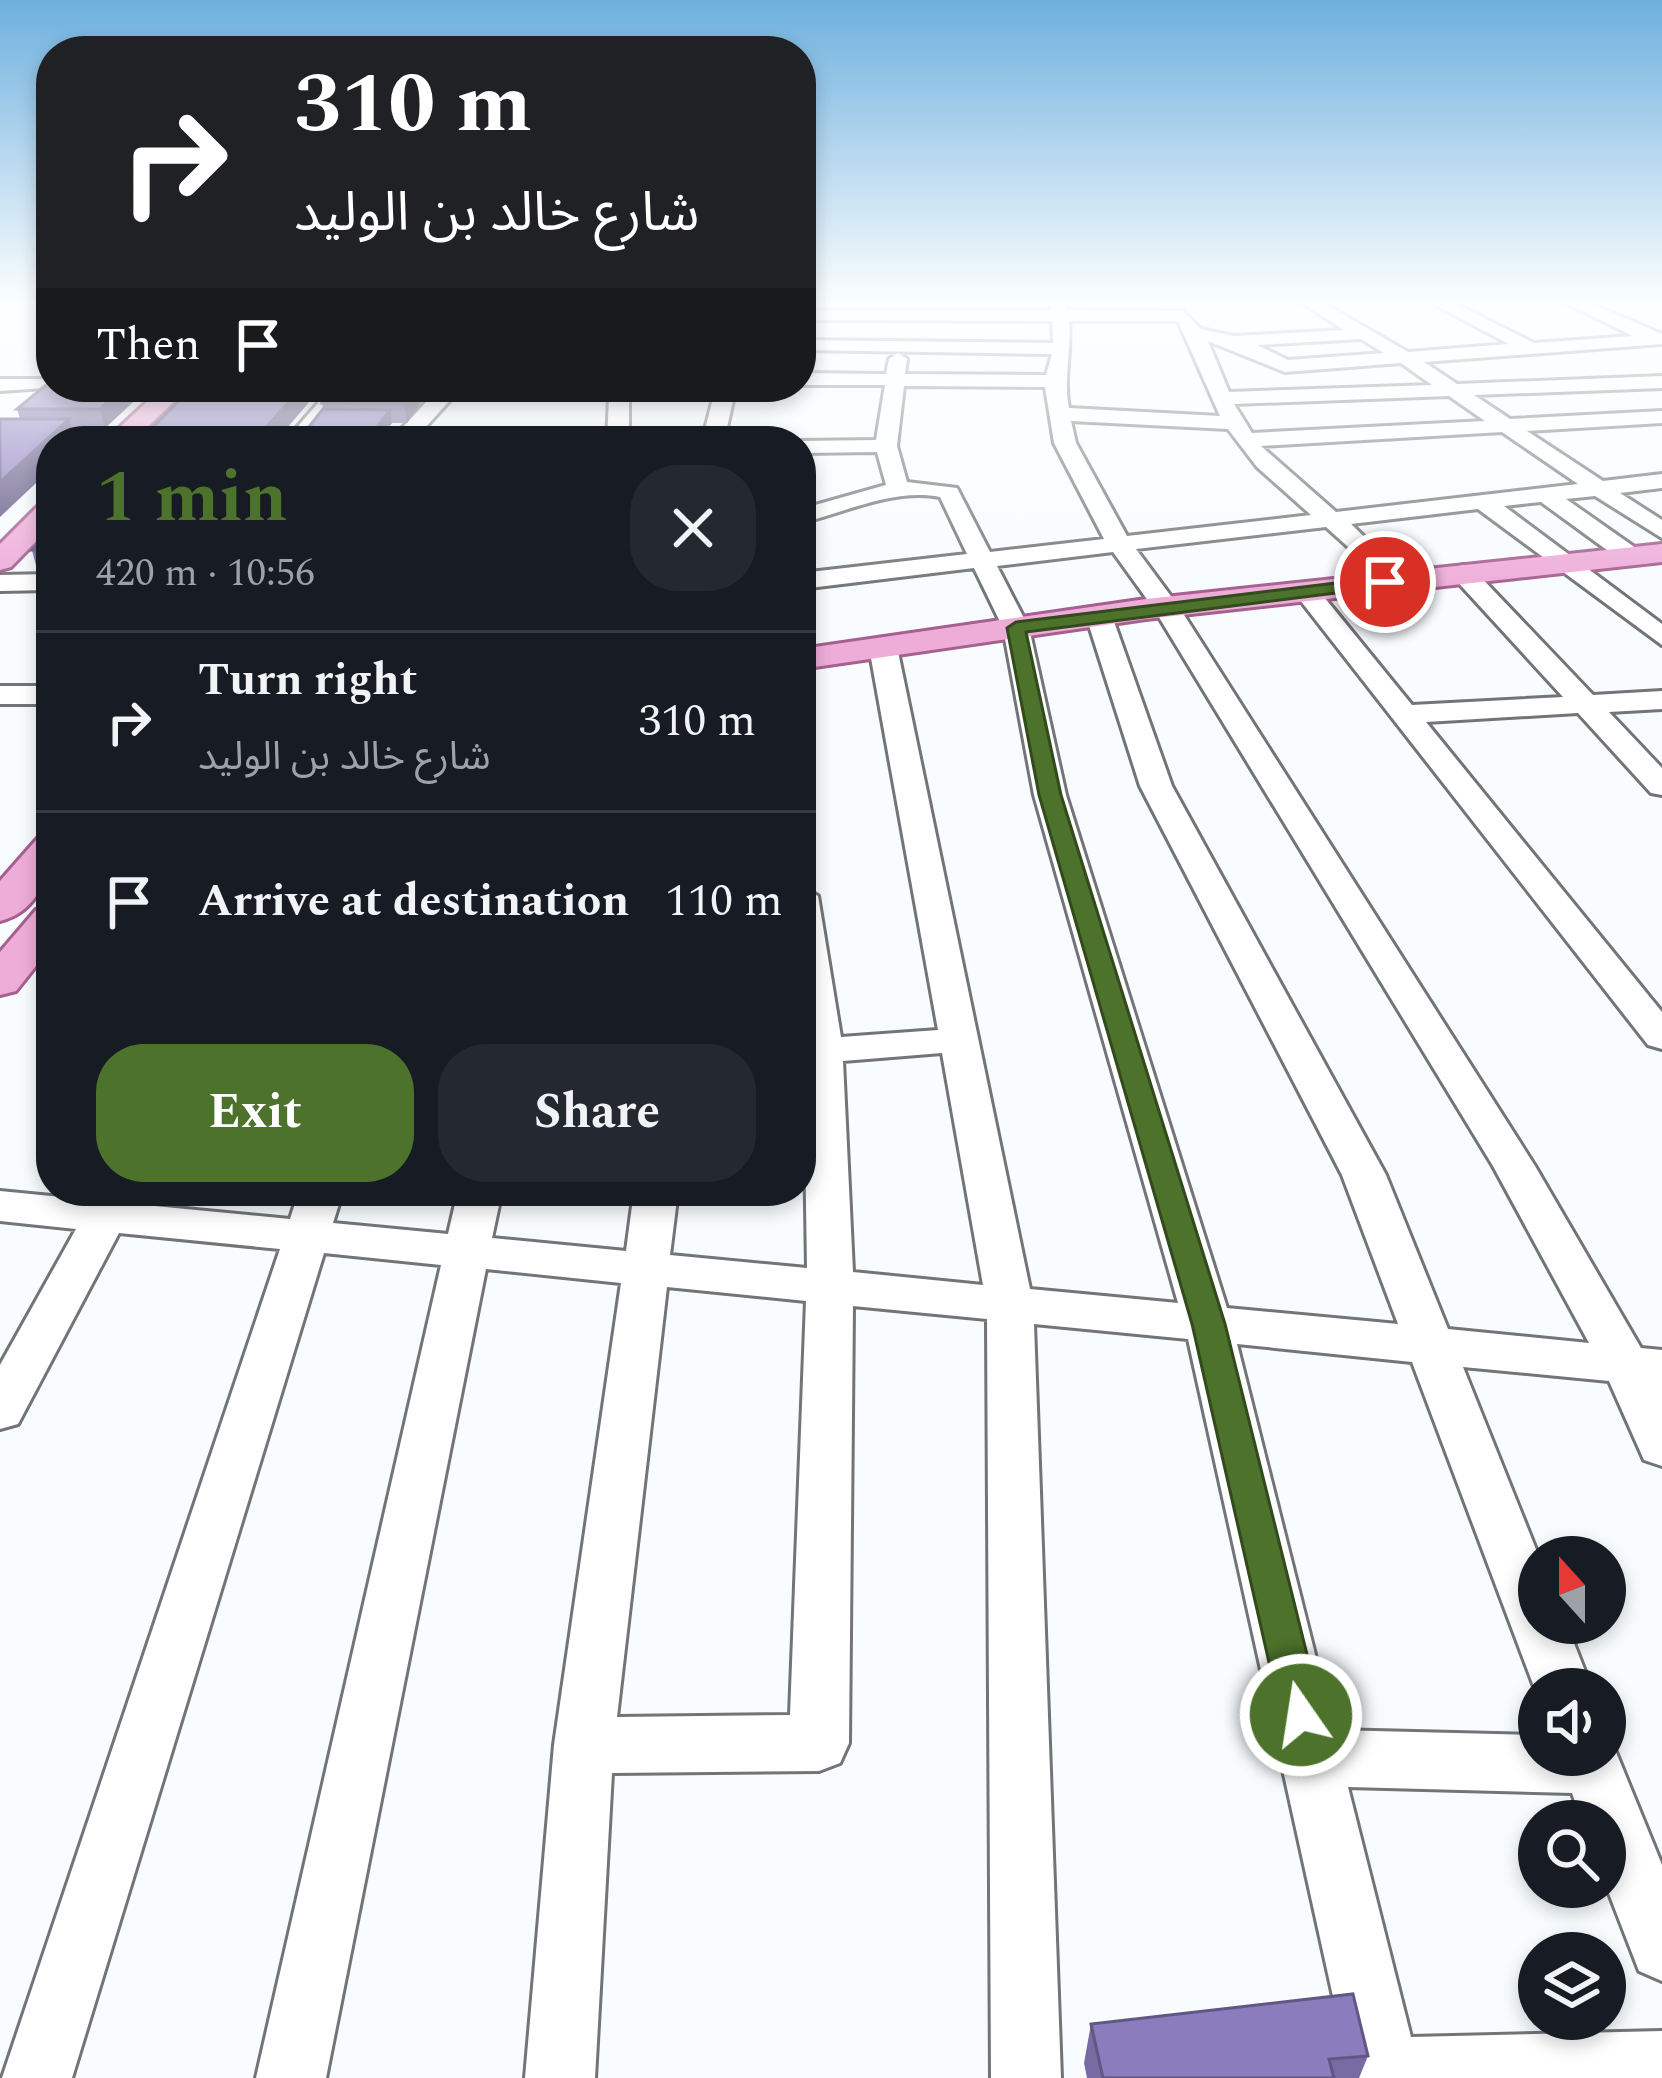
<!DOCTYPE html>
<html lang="en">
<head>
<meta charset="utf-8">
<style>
	body { margin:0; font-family:Spectral,"Noto Sans Arabic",serif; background:#242831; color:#f1f3f6; height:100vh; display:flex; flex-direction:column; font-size:45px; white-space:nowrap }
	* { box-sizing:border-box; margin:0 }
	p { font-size:39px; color:#9ea1a6 }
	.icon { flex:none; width:66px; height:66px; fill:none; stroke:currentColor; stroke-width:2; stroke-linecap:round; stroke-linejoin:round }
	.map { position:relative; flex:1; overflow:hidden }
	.details { position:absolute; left:36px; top:426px; width:780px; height:780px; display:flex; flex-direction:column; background:#171b24; border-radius:48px; box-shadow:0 6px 18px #0003 }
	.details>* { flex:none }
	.guide { position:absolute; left:36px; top:36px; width:780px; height:366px; border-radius:48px; box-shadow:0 6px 18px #0003; background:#202124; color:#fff; overflow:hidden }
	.needle { width:78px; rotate:339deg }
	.fabs { position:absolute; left:1518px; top:1536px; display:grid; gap:24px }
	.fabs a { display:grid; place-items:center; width:108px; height:108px; border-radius:50%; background:#171b24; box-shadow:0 6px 18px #0003; font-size:60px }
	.pin { position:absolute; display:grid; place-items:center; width:102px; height:102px; color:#fff; margin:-51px; border:6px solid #fff; border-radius:50%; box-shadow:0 3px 12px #0007 }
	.me { position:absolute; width:132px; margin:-66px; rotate:347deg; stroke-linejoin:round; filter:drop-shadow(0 0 9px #0008) }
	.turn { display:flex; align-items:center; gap:42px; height:252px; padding:0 60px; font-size:54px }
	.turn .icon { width:156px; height:156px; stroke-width:2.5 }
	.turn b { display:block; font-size:84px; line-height:102px }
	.then { display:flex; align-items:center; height:114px; padding:0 60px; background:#0003; gap:24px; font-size:45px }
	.round { display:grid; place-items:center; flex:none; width:126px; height:126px; border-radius:48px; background:#242831 }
	.overview { display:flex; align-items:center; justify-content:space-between; height:204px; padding:0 60px }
	h1 { font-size:72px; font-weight:700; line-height:90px; color:#4d722b }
	.primary-button { display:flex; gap:24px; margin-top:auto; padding:24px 60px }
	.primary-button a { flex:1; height:138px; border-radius:48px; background:#4d722b; color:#fff; font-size:48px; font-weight:700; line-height:138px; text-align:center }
	.primary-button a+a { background:#242831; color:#f1f3f6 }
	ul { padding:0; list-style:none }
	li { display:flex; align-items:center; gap:36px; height:180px; padding:0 60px; border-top:3px solid #363941 }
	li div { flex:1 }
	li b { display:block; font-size:45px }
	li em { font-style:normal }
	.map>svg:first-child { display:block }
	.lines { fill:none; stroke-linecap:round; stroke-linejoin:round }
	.minor-casing { stroke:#727477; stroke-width:6 }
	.major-casing { stroke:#a5608f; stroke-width:6 }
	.minor { fill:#fff; fill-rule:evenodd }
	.major { fill:#eeadd9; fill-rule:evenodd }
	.wall { fill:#786ba3 }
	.shaded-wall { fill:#615784 }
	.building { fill:#8b7cbd; stroke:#615784; stroke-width:3 }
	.route { fill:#4d722b; stroke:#324a1c; stroke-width:3 }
</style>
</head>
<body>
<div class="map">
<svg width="1662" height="2078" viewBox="0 0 1662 2078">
	<rect width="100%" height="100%" fill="#f9fcff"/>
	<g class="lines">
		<g class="minor-casing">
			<g id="minor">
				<path d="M1051,301H1067L1068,310L1183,311L1201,329L1234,336L1344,330L1299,301H1320L1408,352L1509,344L1428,301H1450L1534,343L1633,336L1562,301H1585L1662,334V344L1424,362L1457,384L1662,376V388L1474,395L1510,419L1662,411V423L1527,431L1603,481L1662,474V488L1620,493L1662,520V538L1595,496L1566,499L1640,551V561H1622L1541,502L1504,506L1662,624V645L1478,509L1351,524L1390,562L1386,582L1367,592L1354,584L1365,574L1366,563L1326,527L1136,549L1179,607L1535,1166L1641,1348L1662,1350V1466L1644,1460L1609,1381L1463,1367L1539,1557V1623H1566L1592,1689H1539V1700L1412,1362L1237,1344L1334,1730L1539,1735V1755H1605V1733L1609,1735L1662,1865V1981L1639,1971L1605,1883V1821H1582L1572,1793L1348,1787L1411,2037L1662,2031V2078H1351L1188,1339L1034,1324L1061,2078H991L987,1319L853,1306L849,1743L840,1763L819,1771L612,1773L595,2078H525L554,1745L621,1283L486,1269L326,2078H256L441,1265L324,1253L72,2078H2L280,1249L119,1233L18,1424L0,1429V1365L76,1229L0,1221V1191L92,1200L97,1191H141L134,1204L290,1219L299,1191H343L333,1223L448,1234L458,1191H502L492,1238L626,1251L634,1191H678L670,1255L807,1268L801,886L818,896L841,1037L938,1030L869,647L883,639L897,647L1030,1289L1178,1303L1034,795L1003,628L974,568L801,589V573L967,554L940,497C894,488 846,512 801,523V509L886,485L877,452L801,453L799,441L876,440L885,385H801V373L886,374L889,359L898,353L907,359L905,374L1046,375L1052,354L801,350V340L1053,343L1052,321L801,320V310H1051ZM1069,321H1178L1220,416L1069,408C1063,378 1072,352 1069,321ZM1361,339L1384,353L1288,360L1257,345ZM1208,341L1285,372L1401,363L1432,385L1229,392ZM904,386L1045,387L1054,443L1104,539L990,552L957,488L907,482L897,446ZM1449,396L1485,421L1252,433L1234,404ZM1071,421L1228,429L1257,467L1311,515L1127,536L1076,443ZM1502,432L1578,484L1336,512L1261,446ZM1113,552L1154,609L1493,1166L1589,1343L1448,1329L1386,1175L1172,786L1112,616L1099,608L1086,616L1140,786L1342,1175L1398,1324L1227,1308L1066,795L1029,628L997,566ZM942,1053L983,1285L853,1272L843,1061ZM667,1287L806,1301L790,1715L617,1717Z"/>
				<path d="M0,379H51V387H59L0,391Z"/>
				<path d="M332,387H352L307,441H285Z"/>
				<path d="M440,387H629V441H607L609,398L453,397L413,441H390Z"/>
				<path d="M716,387H736L724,441H702Z"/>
				<path d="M0,429L83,435L94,441H0Z"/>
				<path d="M1463,565L1472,568L1593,695L1662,691V709L1609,712L1662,768V795L1651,793L1578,713L1426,722L1662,1012V1049L1648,1045L1293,591L1306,583L1315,586L1412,705L1563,697L1454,578V568Z"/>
				<path d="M51,574V590L0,591V575Z"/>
				<rect x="0" y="686" width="51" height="18"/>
			</g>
		</g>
		<g class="major-casing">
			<g id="major">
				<path d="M163,387H189L133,441H105Z"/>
				<path d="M51,500V526L11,567L0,570V544L41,503Z"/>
				<path d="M1662,544V562L1146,619L801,669V649L1146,599Z"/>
				<path d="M51,836C51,872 40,911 0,921V881L37,839Z"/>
				<path d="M51,906V947L16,991L0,995V952L36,910Z"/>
			</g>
		</g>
		<use href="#minor" class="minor"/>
		<use href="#major" class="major"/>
	</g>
	<g class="wall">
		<path d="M146,390L105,428H71L75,441L20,419L17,409Z"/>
		<path d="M423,399L407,423H392L378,441L304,433L323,409L322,403Z"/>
		<path d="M51,531V573H38L32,550Z"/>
		<path d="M1091,2024L1368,2056L1359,2078H1087L1084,2063Z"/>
	</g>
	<g class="shaded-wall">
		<path d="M124,387H145L146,390L105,428L100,409Z"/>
		<path d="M302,387H322L276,441H254Z"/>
		<path d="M416,387H435L423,399L407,423L404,403Z"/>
		<path d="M390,410L392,423L378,441H360L365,433Z"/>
		<path d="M69,419L75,441H51V469L0,517V482Z"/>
	</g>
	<g class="building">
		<path d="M51,381V387H124L100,409H17Z"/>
		<path d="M181,387H302L254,441H139L187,393H175Z"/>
		<path d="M334,387H416L404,403H322Z"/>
		<path d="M323,409L390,410L367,440L365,433H304Z"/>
		<path d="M0,419H69L0,482Z"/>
		<path d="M283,433H365L360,441H277Z"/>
		<path d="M51,531V550H32Z"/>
		<path d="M1353,1994L1368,2056L1329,2059L1334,2078H1103L1091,2024Z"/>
	</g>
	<linearGradient id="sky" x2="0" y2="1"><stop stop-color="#6db0de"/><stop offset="0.51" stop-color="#fcfeff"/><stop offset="1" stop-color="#fcfeff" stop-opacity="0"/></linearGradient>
	<rect width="1662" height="592" fill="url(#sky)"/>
	<path class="route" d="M1385,577L1392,578V586L1026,632L1061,795L1225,1324L1322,1715L1316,1728L1301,1734L1287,1728L1281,1715L1192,1324L1039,795L1007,628L1016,622Z"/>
</svg>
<div class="fabs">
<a><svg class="needle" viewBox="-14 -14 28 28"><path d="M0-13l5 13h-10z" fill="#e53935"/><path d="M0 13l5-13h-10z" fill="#9ea1a6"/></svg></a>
<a><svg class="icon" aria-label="sound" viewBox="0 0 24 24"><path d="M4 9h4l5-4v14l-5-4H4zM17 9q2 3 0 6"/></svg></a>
<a><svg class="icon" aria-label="search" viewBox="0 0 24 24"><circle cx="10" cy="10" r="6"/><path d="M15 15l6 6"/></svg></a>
<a><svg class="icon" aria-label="layers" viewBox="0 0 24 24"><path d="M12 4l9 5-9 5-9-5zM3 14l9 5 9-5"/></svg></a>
</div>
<div class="pin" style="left:1385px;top:582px;background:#d93025"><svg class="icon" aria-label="arrive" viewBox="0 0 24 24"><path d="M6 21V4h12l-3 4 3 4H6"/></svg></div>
<svg class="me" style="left:1301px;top:1715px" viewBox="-20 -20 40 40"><circle r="17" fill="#4d722b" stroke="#fff" stroke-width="3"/><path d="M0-11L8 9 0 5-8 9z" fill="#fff"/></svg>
<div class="guide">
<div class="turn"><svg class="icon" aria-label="right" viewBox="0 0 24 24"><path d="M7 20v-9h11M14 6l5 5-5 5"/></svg><div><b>310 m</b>شارع خالد بن الوليد</div></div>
<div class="then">Then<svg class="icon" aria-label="arrive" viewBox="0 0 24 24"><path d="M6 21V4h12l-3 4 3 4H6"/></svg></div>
</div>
<section class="details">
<div class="overview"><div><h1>1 min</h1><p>420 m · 10:56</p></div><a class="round"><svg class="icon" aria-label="close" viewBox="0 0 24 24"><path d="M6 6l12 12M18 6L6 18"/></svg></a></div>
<ul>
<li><svg class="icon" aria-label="right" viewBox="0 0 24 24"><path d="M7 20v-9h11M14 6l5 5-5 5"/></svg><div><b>Turn right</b><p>شارع خالد بن الوليد</p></div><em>310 m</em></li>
<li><svg class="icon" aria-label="arrive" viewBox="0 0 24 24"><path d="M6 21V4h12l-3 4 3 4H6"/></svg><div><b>Arrive at destination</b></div><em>110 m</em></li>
</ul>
<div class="primary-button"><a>Exit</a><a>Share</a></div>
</section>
</div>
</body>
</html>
